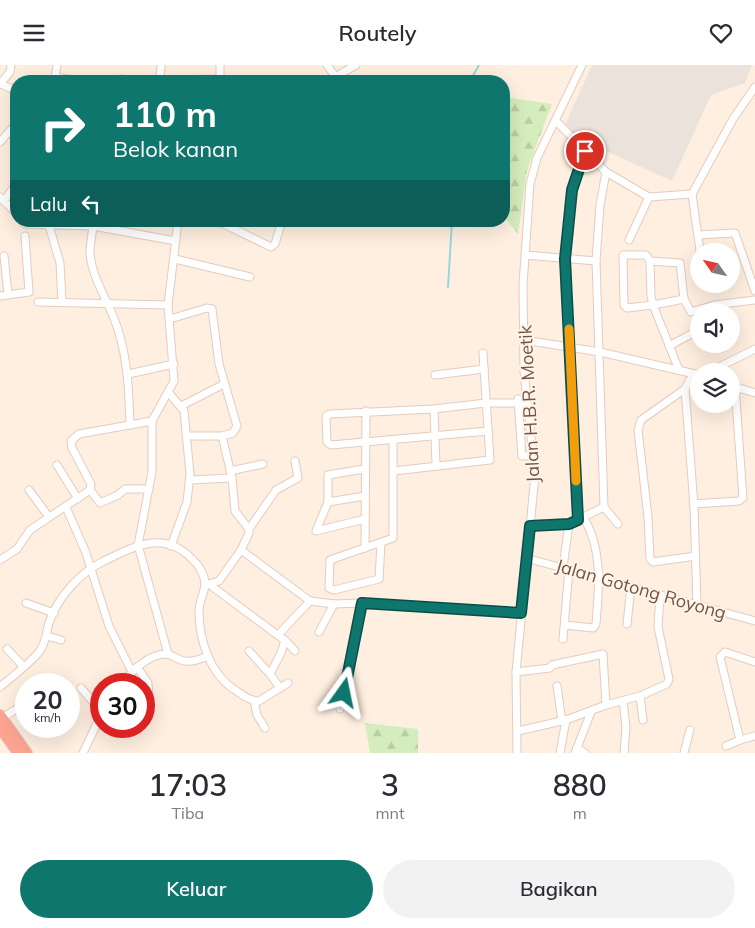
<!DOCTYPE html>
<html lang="id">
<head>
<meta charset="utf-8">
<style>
	body { margin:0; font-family:Mulish,sans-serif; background:#f2f2f3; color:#2b2b33; height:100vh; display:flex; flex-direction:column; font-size:19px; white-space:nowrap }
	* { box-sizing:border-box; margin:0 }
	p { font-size:16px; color:#7c7c81 }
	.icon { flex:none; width:28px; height:28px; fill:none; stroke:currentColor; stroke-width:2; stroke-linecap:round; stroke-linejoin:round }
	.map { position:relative; height:688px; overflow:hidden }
	.drawer { display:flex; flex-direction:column; background:#fff; flex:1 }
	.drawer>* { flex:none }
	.banner { position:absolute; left:10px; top:10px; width:500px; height:152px; border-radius:20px; box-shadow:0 5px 20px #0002; background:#0f766e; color:#fff; overflow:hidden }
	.needle { width:32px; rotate:304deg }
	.controls { position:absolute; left:690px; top:178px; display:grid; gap:10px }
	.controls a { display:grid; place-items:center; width:50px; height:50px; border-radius:50%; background:#fff; box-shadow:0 5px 20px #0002; font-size:25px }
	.speed { position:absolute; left:15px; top:608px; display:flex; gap:10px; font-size:25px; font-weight:700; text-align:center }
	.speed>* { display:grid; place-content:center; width:65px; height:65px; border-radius:50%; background:#fff; box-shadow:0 5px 20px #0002; line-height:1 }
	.speed small { font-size:12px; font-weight:400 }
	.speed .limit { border:8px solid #d22; background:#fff; color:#111 }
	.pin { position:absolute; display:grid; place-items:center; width:42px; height:42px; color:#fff; margin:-21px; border:2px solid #fff; border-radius:50%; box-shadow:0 1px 5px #0007 }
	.me { position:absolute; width:55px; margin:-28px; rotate:12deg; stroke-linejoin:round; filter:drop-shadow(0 0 4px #0008) }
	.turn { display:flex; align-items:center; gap:18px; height:105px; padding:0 20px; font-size:22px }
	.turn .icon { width:65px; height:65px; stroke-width:2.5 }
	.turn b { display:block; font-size:35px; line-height:42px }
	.then { display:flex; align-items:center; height:48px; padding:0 20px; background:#0003; gap:10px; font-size:19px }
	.eta { display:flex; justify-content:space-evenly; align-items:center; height:85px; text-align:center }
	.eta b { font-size:30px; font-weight:600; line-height:35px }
	.cta { display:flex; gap:10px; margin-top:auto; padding:10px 20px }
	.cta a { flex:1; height:58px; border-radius:30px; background:#0f766e; color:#fff; font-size:20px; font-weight:600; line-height:58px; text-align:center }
	.cta a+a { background:#f2f2f3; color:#2b2b33 }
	header { display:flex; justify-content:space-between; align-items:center; height:65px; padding:0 20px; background:#fff; font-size:22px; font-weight:600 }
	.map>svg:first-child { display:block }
	.industrial { fill:#ece2dc }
	.forest { fill:url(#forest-firs) }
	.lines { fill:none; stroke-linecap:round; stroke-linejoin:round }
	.stream { stroke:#99d7db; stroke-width:2 }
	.minor-casing { stroke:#e4ccbe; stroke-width:9 }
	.highway-casing { stroke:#dbd2cf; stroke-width:12 }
	.minor { stroke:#fff; stroke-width:7 }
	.highway { stroke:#fda391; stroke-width:10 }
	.route-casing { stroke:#0a4d48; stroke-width:12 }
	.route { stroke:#0f766e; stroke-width:9 }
	.slow { stroke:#f59e0b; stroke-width:9 }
	.labels { text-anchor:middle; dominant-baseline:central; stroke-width:4; stroke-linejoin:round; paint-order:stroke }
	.street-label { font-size:18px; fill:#765245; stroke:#fff4e8 }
</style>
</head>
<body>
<header><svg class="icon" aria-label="menu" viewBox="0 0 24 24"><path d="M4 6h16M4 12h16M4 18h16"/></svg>Routely<svg class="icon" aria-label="heart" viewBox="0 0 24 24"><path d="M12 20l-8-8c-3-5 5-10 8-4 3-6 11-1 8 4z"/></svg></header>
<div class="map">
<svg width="755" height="688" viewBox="0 0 755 688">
	<defs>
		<pattern id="forest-firs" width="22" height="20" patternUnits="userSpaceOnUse" patternTransform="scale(1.25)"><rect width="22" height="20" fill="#d5ecbd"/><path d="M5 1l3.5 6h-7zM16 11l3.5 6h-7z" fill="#bacca4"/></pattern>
	</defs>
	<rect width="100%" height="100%" fill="#feefe0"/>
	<path class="industrial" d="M592,0H752L745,18L711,30L672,116L562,66Z"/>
	<g class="forest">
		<path d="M504,32L552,39L527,105L518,169L504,152Z"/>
		<path d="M365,658L418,664V688H370Z"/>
	</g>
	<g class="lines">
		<g class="stream">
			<path d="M470,16L479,0"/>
			<path d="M448,222L452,156"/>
		</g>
		<g class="minor-casing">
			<g id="minor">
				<path d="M57,0L55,12L81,16"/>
				<path d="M327,0L337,14"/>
				<path d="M161,15L220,14"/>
				<path d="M91,16L123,14L126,16"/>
				<path d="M160,16L161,0"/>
				<path d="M220,16V0"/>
				<path d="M332,16L335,12L356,0"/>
				<path d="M0,19L10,7L11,0"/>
				<path d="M1,19L16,26"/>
				<path d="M556,56L606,107L649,132L692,129L733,54L755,22"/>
				<path d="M0,77L16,59"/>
				<path d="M692,129L700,186"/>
				<path d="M0,132L16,148"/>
				<path d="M4,136L16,119"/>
				<path d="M22,156L25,159L93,161L176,176"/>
				<path d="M217,156L230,162L232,156"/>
				<path d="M48,157L60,198L62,237"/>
				<path d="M93,161C92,170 90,179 90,188C92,216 112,241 119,268C128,298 129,329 130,360"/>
				<path d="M230,162L271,182L275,179L282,156"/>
				<path d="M699,170L735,168L755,226"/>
				<path d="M629,175L649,132"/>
				<path d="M525,190L596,196"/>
				<path d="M4,191L8,229"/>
				<path d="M175,194L250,212"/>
				<path d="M650,196L651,231L653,240L684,234"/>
				<path d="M0,231L29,227L25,171"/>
				<path d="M38,237L168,240"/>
				<path d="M170,254L207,243L212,244L219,299L237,361L233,368L222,371H186"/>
				<path d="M524,275L600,287L699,310"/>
				<path d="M669,281L699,265"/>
				<path d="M679,305L653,240L627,243L624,240L623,190H646L650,196L680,198L684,234L691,247L714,240L755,235"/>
				<path d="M711,306L755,284"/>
				<path d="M128,309L174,299"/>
				<path d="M693,309L685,324L641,355L638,365L648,452L650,494L653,497L696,491"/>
				<path d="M435,310L484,304"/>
				<path d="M732,321L755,328"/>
				<path d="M685,324L694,441L697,540"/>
				<path d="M169,328L184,346L190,409L187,437L171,481"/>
				<path d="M518,334L522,391L533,390"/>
				<path d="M181,341L224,319"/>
				<path d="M434,344L436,400"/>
				<path d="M488,366L331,380L327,377L326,351L330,349L434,344L486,338H527"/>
				<path d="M57,400L78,434"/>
				<path d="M364,404L328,410V437L316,466L365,454"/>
				<path d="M230,406L263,399"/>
				<path d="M394,406L490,395L483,288"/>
				<path d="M190,415L232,413L222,371"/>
				<path d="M29,425L49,452"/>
				<path d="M90,425L100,438L118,430L125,424H149"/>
				<path d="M328,437L365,431"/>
				<path d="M693,439L739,436L743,433L735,322"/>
				<path d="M66,442L86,488L109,561L132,607"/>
				<path d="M604,442L618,459"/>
				<path d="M578,455L565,194L572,125L585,86"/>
				<path d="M530,461L569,459L604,442L596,196L600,140L606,107"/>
				<path d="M249,464L276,425L298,413L295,396"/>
				<path d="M381,478L379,514L334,525L329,523L330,495L393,473V376"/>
				<path d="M365,483L366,346"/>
				<path d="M241,485L310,536L334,539L363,538L340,644"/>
				<path d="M526,493L755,556"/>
				<path d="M0,495L17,484L30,465L90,425L91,419L72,383L71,376L79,369L152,356"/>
				<path d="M563,502L569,459"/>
				<path d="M205,520L219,516L241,485L249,468V464L235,446L232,413"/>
				<path d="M210,520L287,577L295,586"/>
				<path d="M26,538L54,548"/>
				<path d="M363,538L521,548"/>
				<path d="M627,559L631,521"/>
				<path d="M565,560L593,563L596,559C599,523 603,486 584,453"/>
				<path d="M319,567L334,539"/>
				<path d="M278,570L310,536"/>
				<path d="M47,571L61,575"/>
				<path d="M563,574L569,504"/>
				<path d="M7,584L23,601"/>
				<path d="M249,586L270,609"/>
				<path d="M168,589L138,480L152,407V356L174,316L168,240L178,156"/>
				<path d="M137,602L148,618L149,633"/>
				<path d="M516,607L550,603L552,600L603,589L606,640"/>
				<path d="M121,619C132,606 149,588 167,589C170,589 174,592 178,594C189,599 197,595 208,591"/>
				<path d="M557,621L562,656"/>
				<path d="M0,622C13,611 28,600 39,587C47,577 46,565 50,555C59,531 80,508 102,497C133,482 163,464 192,494C199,500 205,510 205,520C204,529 199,537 199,546C199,575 210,609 235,625C243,630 249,636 259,636L288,618"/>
				<path d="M81,623L93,637L101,643"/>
				<path d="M280,623L270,609L281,588L285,575"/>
				<path d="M640,631L643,655"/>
				<path d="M254,636L257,650L265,663"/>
				<path d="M623,636L626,662L624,688"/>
				<path d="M2,653L23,640"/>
				<path d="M518,666L566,655L606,640L640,631L667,619L669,614L658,562L660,530"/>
				<path d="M740,675L720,592L725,587L755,597"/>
				<path d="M726,681L740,675L755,671"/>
				<path d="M577,683L585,688"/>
				<path d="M83,688L101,650"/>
				<path d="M517,688L516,607L535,410L524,306L523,220L530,119L537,93L582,0"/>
				<path d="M560,688L566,655"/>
				<path d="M575,688L591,647"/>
				<path d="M684,688L690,665"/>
			</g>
		</g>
		<g class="highway-casing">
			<g id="highway">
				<path d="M0,650L27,688"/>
				<path d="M0,663L18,688"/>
			</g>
		</g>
		<use href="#minor" class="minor"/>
		<use href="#highway" class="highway"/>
	</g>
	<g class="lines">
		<g class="route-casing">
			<path id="route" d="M344,628L362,538L521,548L530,461L569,459L578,455L565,194L572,125L585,86"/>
		</g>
		<use href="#route" class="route"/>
		<path class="slow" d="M569,264L576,416"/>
	</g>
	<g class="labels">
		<g class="street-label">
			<text transform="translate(529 339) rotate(-93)">Jalan H.B.R. Moetik</text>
			<text transform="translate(641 524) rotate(16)">Jalan Gotong Royong</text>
		</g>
	</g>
</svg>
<div class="controls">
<a><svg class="needle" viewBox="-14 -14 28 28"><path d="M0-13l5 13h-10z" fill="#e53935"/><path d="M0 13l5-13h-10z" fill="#7c7c81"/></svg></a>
<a><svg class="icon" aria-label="sound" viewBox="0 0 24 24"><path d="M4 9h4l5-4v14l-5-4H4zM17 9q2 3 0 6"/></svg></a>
<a><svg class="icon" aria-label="layers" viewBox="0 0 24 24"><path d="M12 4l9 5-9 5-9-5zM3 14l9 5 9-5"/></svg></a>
</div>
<div class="speed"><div>20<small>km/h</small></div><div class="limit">30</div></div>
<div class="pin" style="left:585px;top:86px;background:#d93025"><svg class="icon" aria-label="arrive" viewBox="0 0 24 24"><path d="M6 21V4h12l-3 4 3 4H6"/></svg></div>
<svg class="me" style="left:344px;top:628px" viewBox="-20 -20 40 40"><path d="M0-17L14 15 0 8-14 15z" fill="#0f766e" stroke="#fff" stroke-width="4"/></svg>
<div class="banner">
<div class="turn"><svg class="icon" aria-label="right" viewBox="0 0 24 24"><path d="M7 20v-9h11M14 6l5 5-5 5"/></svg><div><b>110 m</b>Belok kanan</div></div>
<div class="then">Lalu<svg class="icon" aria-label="left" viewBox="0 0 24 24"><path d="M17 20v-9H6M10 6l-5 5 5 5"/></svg></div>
</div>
</div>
<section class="drawer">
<div class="eta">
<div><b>17:03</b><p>Tiba</p></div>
<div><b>3</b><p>mnt</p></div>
<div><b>880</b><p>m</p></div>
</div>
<div class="cta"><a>Keluar</a><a>Bagikan</a></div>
</section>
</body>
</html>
